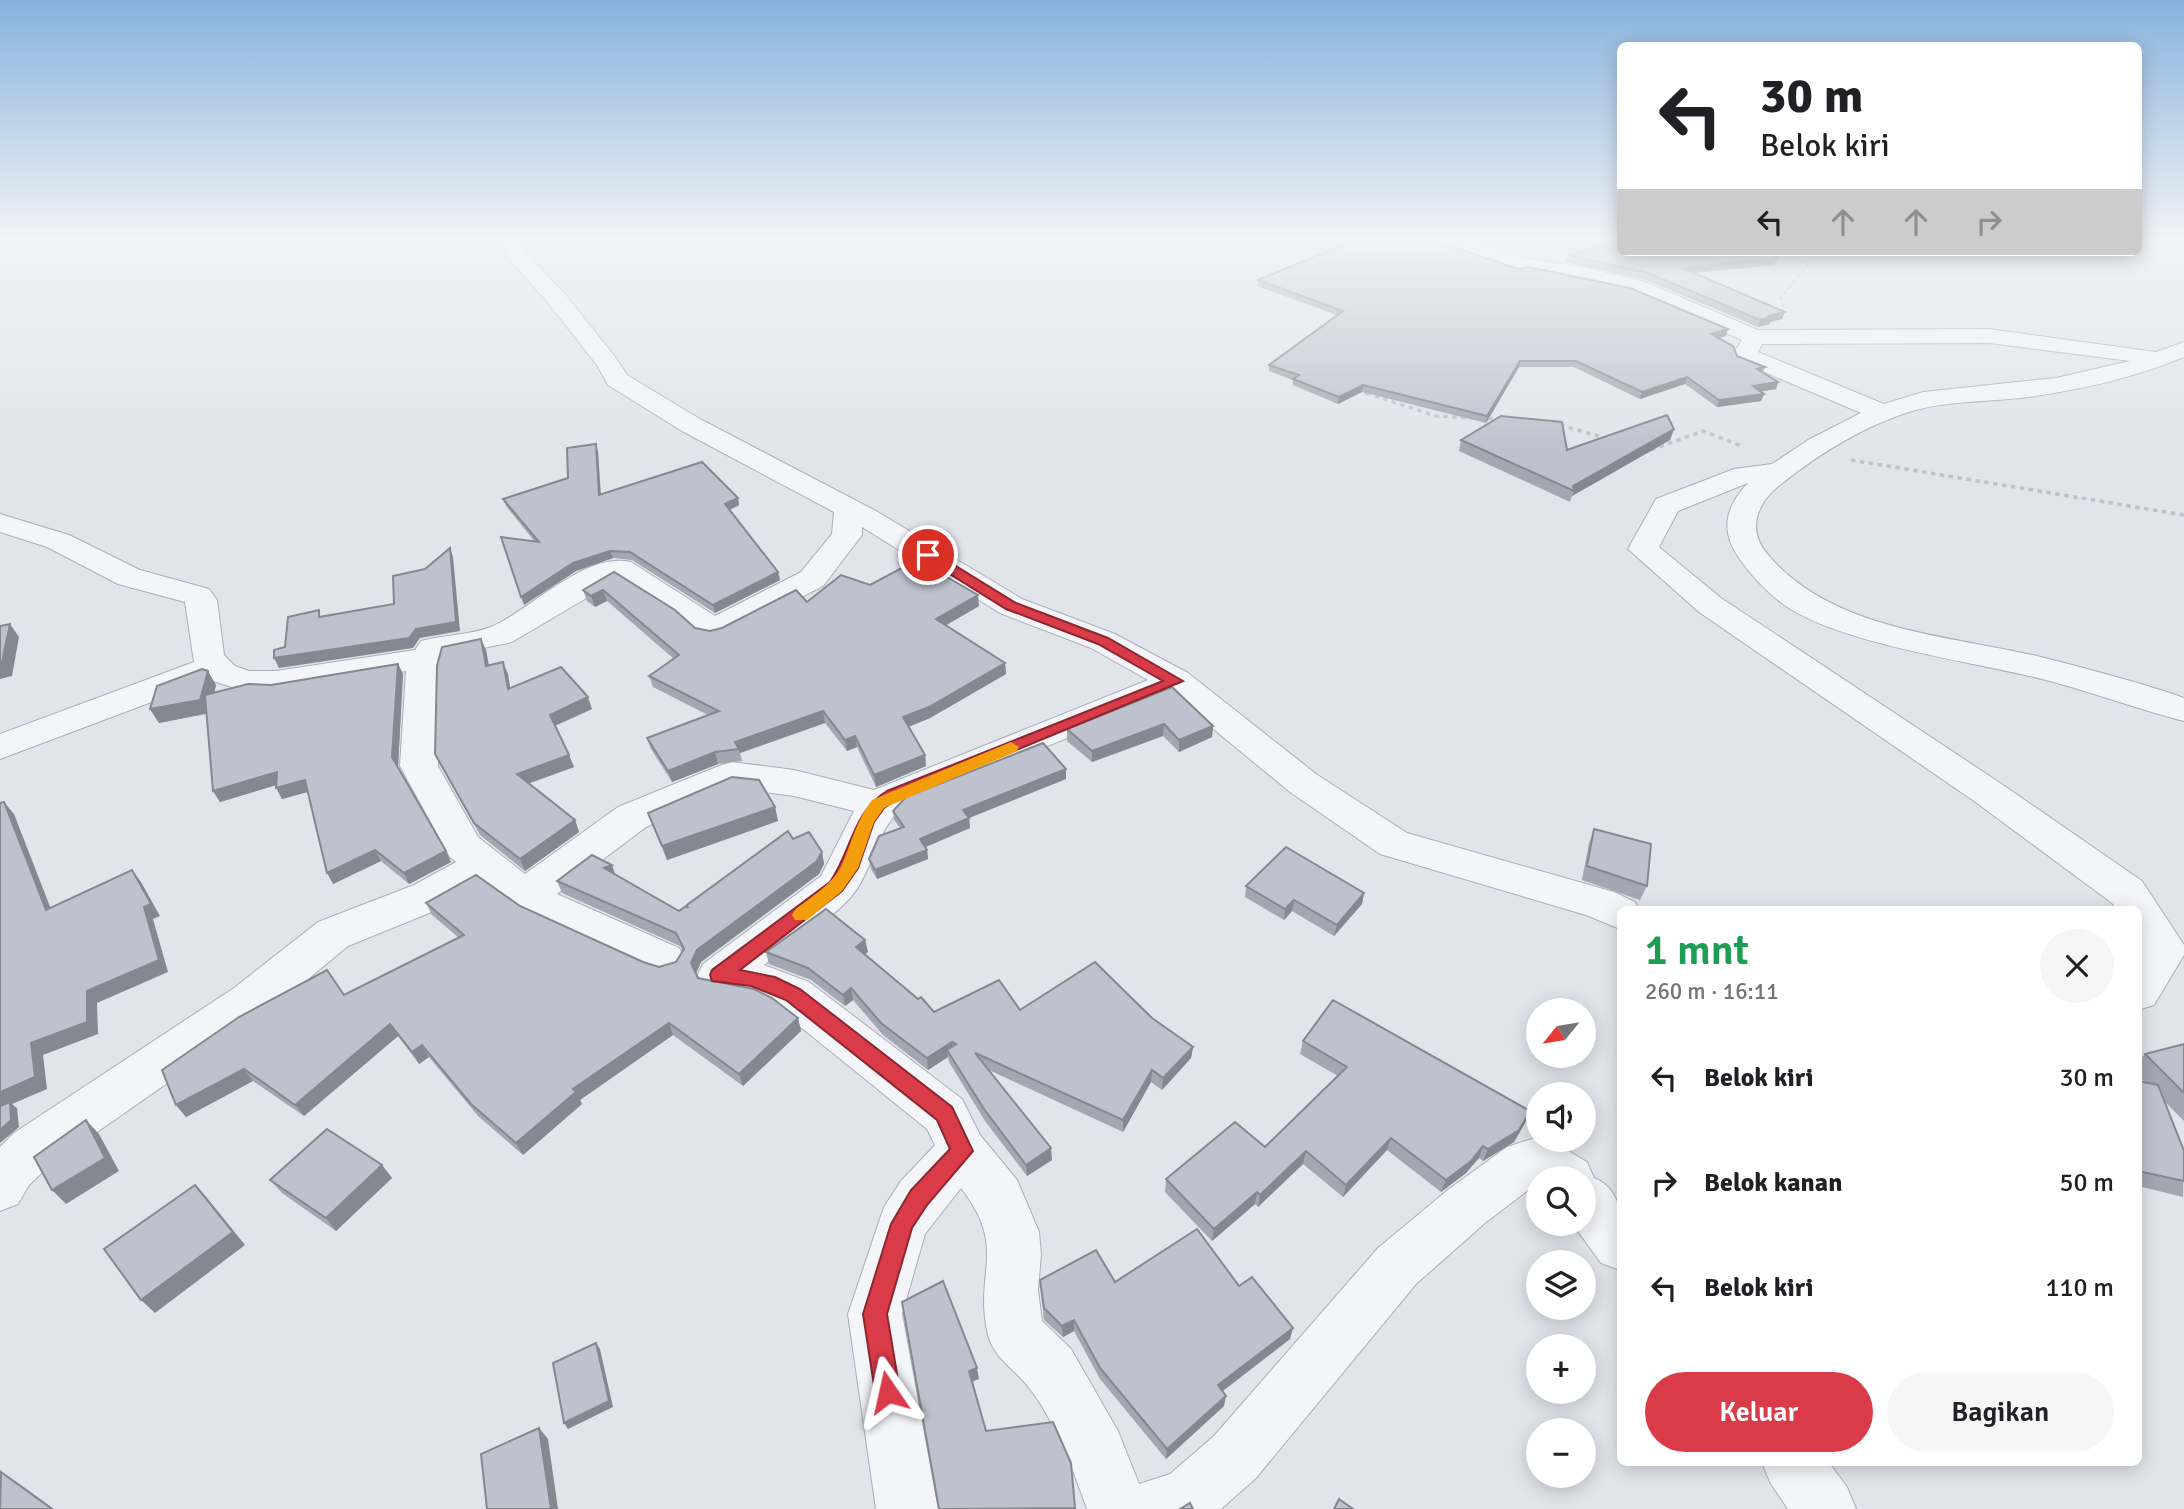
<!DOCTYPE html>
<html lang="id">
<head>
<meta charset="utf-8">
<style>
	body { margin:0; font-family:Signika,sans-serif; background:#f6f6f6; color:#202124; height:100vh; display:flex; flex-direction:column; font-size:26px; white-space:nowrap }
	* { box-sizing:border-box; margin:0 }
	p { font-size:23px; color:#757577 }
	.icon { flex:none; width:38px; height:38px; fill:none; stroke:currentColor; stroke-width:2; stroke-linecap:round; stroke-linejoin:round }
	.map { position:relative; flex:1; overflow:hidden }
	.side { position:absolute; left:1617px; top:906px; width:525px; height:560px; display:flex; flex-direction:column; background:#fff; border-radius:10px; box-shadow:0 4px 18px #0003 }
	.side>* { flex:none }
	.hud { position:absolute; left:1617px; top:42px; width:525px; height:214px; border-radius:10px; box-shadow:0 4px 18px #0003; background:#fff; color:#202124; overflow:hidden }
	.needle { width:46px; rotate:240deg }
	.buttons { position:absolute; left:1526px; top:998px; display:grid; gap:14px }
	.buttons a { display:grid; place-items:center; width:70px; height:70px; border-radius:50%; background:#fff; box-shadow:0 4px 18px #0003; font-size:35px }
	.pin { position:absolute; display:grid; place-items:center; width:60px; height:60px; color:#fff; margin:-30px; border:4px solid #fff; border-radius:50%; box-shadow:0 2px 7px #0007 }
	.me { position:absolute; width:77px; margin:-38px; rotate:349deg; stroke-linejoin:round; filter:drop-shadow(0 0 5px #0008) }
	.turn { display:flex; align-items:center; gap:24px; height:147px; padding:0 28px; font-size:32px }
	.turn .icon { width:91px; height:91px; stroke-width:2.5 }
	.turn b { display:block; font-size:49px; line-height:60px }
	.lanes { display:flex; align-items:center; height:66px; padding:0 28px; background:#0003; justify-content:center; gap:35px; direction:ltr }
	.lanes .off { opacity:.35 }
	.round { display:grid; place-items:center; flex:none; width:74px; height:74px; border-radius:37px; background:#f6f6f6 }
	.summary { display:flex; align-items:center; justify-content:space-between; height:119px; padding:0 28px }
	h1 { font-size:42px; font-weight:600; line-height:52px; color:#1e9e55 }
	.primary-button { display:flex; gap:14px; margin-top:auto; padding:14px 28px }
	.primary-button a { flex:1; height:80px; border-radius:42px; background:#d93c48; color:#fff; font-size:28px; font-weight:600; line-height:80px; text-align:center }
	.primary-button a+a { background:#f6f6f6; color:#202124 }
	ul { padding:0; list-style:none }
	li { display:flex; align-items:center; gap:21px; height:105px; padding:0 28px }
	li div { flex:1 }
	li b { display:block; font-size:26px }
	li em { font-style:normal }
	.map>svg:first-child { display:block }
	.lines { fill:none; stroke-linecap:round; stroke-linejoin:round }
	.minor-casing { stroke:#aaaeb9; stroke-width:2 }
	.path-far1 { stroke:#bfc2c9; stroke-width:2.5; stroke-dasharray:3.5 3.5; stroke-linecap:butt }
	.path { stroke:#bfc2c9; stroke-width:3.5; stroke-dasharray:4.5 4.5; stroke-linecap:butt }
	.minor { fill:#f4f5f8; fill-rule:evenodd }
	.wall { fill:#a3a7b1 }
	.shaded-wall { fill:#848890 }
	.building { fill:#bdc2ce; stroke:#848890; stroke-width:2 }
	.route { fill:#d93c48; stroke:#8d272f; stroke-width:2 }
	.slow { fill:#f59e0b }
</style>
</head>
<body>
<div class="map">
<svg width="2184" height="1509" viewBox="0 0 2184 1509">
	<rect width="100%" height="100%" fill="#e1e4eb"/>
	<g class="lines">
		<g class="minor-casing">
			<g id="minor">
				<path d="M503,240H525L524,251L565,294L616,358L627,375L700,419L876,511L1022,599L1115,634L1188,673L1316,774L1407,833L1614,892L1635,902L1639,910H1620V929L1586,915L1380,854L1290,792L1172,695L906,804C875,829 875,868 851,897C834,917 787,947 764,965L809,982L962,1099L980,1135L1017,1180L1039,1232L1041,1254L1038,1290L1042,1321L1071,1349L1118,1431L1139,1484L1170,1474L1214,1436L1378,1248L1449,1189L1507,1147L1538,1137L1548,1139L1587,1162L1594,1178C1630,1192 1620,1239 1620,1270L1601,1263L1572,1223H1584V1178H1538V1186L1536,1184L1485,1223L1416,1284L1256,1478L1221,1509H1087C1074,1472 1054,1419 1030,1389C1016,1370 994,1359 988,1335C973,1271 1009,1250 961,1188L925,1234L902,1314L938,1509H876L848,1314L884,1207L901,1181L935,1145L927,1129L777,1008L758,999L703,988L697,976L703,964L821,876L854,811L794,796L735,788L646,827L557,894L679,948L686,960L679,972L664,977L649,972L527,916L482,884L444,907L348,946L266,1014L50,1165L29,1185L18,1204L0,1211V1147L14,1133L234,988L318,922L414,885L456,862L450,857L400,766L406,671L276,693L247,692L210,680L0,759V734L194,662L185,602L118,584L47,547L0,532V514L69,535L140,570L209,589L217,600L224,655L235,666L249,671H276L415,650L421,641C443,635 470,635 491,627C531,610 585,551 631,562L715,616L801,572L832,534L834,512L682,431L608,385L597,365L549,304L507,257ZM862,527L1000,613L1091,648L1148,680L874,790L794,770L732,762L719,766L618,807L525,874L478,837L438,766L439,677L445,656L512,642L617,580L680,619L700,637L712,640L724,637L823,586L862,535Z"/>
				<path d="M1446,240H1473L1531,259L1587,268L1645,282L1758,330L1989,329L2156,352L2184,342V357C2131,379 2076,391 2020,398C1984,402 1944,401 1909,412C1862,427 1819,454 1781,484C1756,504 1746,530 1769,556C1833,630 1946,635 2037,656C2081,667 2126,679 2170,693L2184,698V721C2136,709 2090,691 2042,679C1970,661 1853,646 1792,610C1771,597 1753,578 1739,558C1720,531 1725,507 1748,483L1678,511L1659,547L1721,598L2000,783L2142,881L2184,945V955L2154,1005L2138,1010V955L2142,950L2138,944V910H2117L2112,903L1974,801L1699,612L1628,549L1656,499L1734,469L1772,464L1808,440L1861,413L1736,360L1732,355L1742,340L1629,292L1522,269L1479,257ZM1989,343L2130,361L2056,378L1923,392L1884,404L1758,352L1762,344Z"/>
				<path d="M1762,1463H1829L1847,1487L1856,1509H1788L1771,1484Z"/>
			</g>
		</g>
		<g class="path-far1">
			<path d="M1784,314L1781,297L1808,265L1790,252"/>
			<path d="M1365,393L1372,395"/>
		</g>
		<g class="path">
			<path d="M1366,393L1436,416L1499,419"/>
			<path d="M1560,425L1609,439"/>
			<path d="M1651,450L1703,431L1744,447"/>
			<path d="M1851,460L2184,515"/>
		</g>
		<use href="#minor" class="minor"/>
	</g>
	<g class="wall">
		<path d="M1329,240H1431L1726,336L1718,338L1737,356L1765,367L1763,373L1778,382L1776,389L1760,392L1764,394L1761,401L1717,407L1685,384L1640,399L1574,367H1519L1486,423L1362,392L1338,404L1293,385V380L1269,371V365L1337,315L1257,286L1258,280L1341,246Z"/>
		<path d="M1579,240H1620L1775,265L1694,273L1785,312L1782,319L1770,322V324L1758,327L1646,280L1566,262L1568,255L1597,248Z"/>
		<path d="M1674,429L1670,440L1572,496L1570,502L1459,451L1461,440L1567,450Z"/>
		<path d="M598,452L601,494L738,498L739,505L730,510L778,572L780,580L715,613L632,560L613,558L576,571L524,605L535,542L506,506L503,499L568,478Z"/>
		<path d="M614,572L695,628L710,631L870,585L979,606L946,625L1005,663L1006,674L930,718L909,727L925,755L926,766L876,787L857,747L847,751L825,723L740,753L742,761L718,764L672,782L651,749L647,738L708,715L653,687L649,676L674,659L607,601L595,607L587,601L583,590Z"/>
		<path d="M481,639L486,650L489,666L508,674L510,688L592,709L555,726L574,767L529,783L575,820L579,832L525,871L480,835L435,754Z"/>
		<path d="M398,664L403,674L398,766L451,862L409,884L381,861L333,884L308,792L282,799L276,785L220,802L213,791L206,714L159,723L150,709L216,685L214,693L271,685Z"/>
		<path d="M1172,687L1213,726L1212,737L1179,752L1163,736L1092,762L1067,741V729Z"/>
		<path d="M1066,769V779L969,818L970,828L925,847L927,850L928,859L877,879L871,869L869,859L900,828L894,820L893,811Z"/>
		<path d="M775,807L778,821L667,860L648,813Z"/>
		<path d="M1594,829L1647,886L1640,900L1582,880L1589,843Z"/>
		<path d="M793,839L822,852L824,864L819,874L701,962L696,973L698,978L798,1018L801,1031L743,1086L673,1035L580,1100L582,1104L523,1155L478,1116L429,1057L419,1064L398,1036L304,1116L253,1081L186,1117L176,1105L344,995L459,938L432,915L426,903L520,906L643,962L659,967L676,962L683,951L680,946L562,893L557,881L615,874L679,911L688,908Z"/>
		<path d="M1246,886L1364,893L1362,904L1334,936L1292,911L1284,920L1245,897Z"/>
		<path d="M865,940L868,952L865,954L934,1012L1020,1010L1152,1018L1193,1047L1191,1058L1162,1090L1151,1082L1123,1132L989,1070L1052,1160L1027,1176L985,1121L949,1062L948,1057L928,1070L883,1035L853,1000L845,1006L811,980L769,964L766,952Z"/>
		<path d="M1303,1041L1530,1111L1525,1123L1514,1142L1483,1161L1479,1158L1466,1173L1441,1192L1387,1150L1343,1197L1303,1164L1258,1207L1255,1204L1212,1241L1165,1192L1166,1179L1265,1147L1338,1076L1300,1054Z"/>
		<path d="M2184,1044V1121L2164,1101L2184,1151L2183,1197L2138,1186V1081L2145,1082L2138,1075V1061L2145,1054Z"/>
		<path d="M382,1165L392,1178L336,1231L282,1193L270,1180Z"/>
		<path d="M1040,1280L1239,1286L1290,1339L1223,1391L1224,1406L1166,1459L1100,1379L1074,1331L1063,1337L1044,1320Z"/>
	</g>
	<g class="shaded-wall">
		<path d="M1778,258L1775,265L1680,274L1682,268Z"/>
		<path d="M1785,312L1782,319L1770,322V324L1758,327L1760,320L1769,316Z"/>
		<path d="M1728,329L1726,336L1709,341L1711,334Z"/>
		<path d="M1520,361L1519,367L1486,423L1487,416Z"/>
		<path d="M1687,377L1685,384L1640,399L1642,392Z"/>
		<path d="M1778,382L1776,389L1750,393L1753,386Z"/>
		<path d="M1363,385L1362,392L1338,404L1339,397Z"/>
		<path d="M1764,394L1761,401L1717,407L1719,400Z"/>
		<path d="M1674,429L1670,440L1572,496L1574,491L1573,486Z"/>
		<path d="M596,444L598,452L601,502L599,495Z"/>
		<path d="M738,498L739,505L727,511L725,504Z"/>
		<path d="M450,548L453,557L460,631L420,638L413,648L279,668L274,658L409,638Z"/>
		<path d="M610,551L613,558L576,571L524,605L521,597L573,563Z"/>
		<path d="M778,572L780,580L715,613L713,605Z"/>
		<path d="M603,590L607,601L595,607L591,596Z"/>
		<path d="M978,595L979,606L938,630L936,619Z"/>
		<path d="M10,624L19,637L12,676L0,679V662Z"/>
		<path d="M481,639L486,650L491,678L486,666Z"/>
		<path d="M503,662L508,674L512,701L508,689Z"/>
		<path d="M1005,663L1006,674L930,718L905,728L903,717Z"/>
		<path d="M398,664L403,674L398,767L392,757Z"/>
		<path d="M208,671L216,685L209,713L159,723L150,709Z"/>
		<path d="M588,697L592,709L554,726L550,715Z"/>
		<path d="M823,711L825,723L740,753L735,742Z"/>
		<path d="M1164,724L1163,736L1092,762V751Z"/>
		<path d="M1213,726L1212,737L1179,752V740Z"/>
		<path d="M855,736L857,747L847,751L845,740Z"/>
		<path d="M715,752L718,764L672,782L668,771Z"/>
		<path d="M569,755L574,767L522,786L517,774Z"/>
		<path d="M925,755L926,766L876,787L874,775Z"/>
		<path d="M1066,769V779L964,820L963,810Z"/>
		<path d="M277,772L283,783L220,802L213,791Z"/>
		<path d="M305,780L311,791L282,799L276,788Z"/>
		<path d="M4,802L14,814L56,922L46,910Z"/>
		<path d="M775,807L778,821L667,860L662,846Z"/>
		<path d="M969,818L970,828L921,849L920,839Z"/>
		<path d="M575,820L579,832L525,871L520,859Z"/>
		<path d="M375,850L381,861L333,884L327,873Z"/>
		<path d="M927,850L928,859L877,879L875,870Z"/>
		<path d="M446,851L451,862L409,884L404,873Z"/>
		<path d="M822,852L824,864L819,874L701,962L695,975L691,963L697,950Z"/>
		<path d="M612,865L616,877L604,868Z"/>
		<path d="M132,870L141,882L160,916L153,919L168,972L97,1003L98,1034L43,1055L47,1089L12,1104L17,1108L19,1127L0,1143V1092L31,1043Z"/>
		<path d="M1364,893L1362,904L1334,936L1337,925Z"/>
		<path d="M1294,900L1292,911L1284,920L1285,909Z"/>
		<path d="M865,940L868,952L859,959L856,947Z"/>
		<path d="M851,988L853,1000L845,1006L843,995Z"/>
		<path d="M798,1018L801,1031L743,1086L739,1074Z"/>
		<path d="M669,1023L673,1035L580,1100L582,1104L523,1155L516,1143L573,1089Z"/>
		<path d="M390,1024L398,1036L304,1116L295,1105Z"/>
		<path d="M952,1042L953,1054L947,1050L948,1057L928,1070L927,1058Z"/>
		<path d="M422,1045L429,1057L419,1064L412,1052Z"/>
		<path d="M1193,1047L1191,1058L1162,1090L1163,1078Z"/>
		<path d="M244,1069L253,1081L186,1117L176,1105Z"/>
		<path d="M1152,1070L1151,1082L1123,1132V1120Z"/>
		<path d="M1530,1111L1525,1123L1514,1142L1483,1161L1488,1149Z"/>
		<path d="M86,1120L99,1134L119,1171L66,1204L52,1190Z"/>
		<path d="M1391,1138L1387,1150L1343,1197L1346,1185Z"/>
		<path d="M1483,1146L1479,1158L1466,1173L1441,1192L1446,1180Z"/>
		<path d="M1051,1148L1052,1160L1027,1176L1026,1165Z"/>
		<path d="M1306,1151L1303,1164L1258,1207L1260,1195Z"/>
		<path d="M382,1165L392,1178L336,1231L326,1218Z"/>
		<path d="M195,1185L207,1198L245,1245L155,1313L141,1300Z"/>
		<path d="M1257,1192L1255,1204L1212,1241L1214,1229Z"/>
		<path d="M1074,1320V1331L1063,1337L1062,1326Z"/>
		<path d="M1293,1328L1290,1339L1216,1396L1218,1385Z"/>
		<path d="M596,1343L600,1349L613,1407L568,1429L564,1423Z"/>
		<path d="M977,1368L979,1379L971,1382L969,1371Z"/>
		<path d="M1226,1396L1224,1406L1166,1459L1167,1449Z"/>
		<path d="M539,1428L548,1439L558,1509H551Z"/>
		<path d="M1,1472L18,1483L54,1509H52Z"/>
	</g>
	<g class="building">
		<path d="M1342,240H1431L1519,269L1528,267L1630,288L1728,329L1711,334L1733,346L1737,356L1765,367L1757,369L1778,382L1753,386L1764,394L1719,400L1687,377L1642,392L1576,361H1520L1487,416L1363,385L1339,397L1293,379L1299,375L1269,365L1343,311L1258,280L1348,243Z"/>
		<path d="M1595,240H1620V252H1767L1778,258L1682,268L1785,312L1769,316L1772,317L1760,320L1648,273L1568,255L1607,245Z"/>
		<path d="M1667,415L1674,429L1573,486L1574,491L1461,440L1501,416L1562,422L1567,450Z"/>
		<path d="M596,444L599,495L702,462L738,498L725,504L778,572L713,605L630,552L610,551L573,563L521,597L501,537L539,542L503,499L568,478L567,448Z"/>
		<path d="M450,548L456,622L416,629L409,638L274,658V650L285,647L288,617L319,610V617L394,604L393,576L425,569Z"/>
		<path d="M917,560L978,595L936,619L1005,663L929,707L903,717L925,755L874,775L855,736L845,740L823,711L735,742L739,749L715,752L668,771L647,738L719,711L649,676L679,655L603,590L591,596L583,590L614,572L675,610L695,628L710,631L722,628L796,590L807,602L841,575L870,585Z"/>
		<path d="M10,624L2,662H0V626Z"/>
		<path d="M481,639L486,666L503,662L508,689L561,667L588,697L550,715L569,755L517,774L575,820L520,859L474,823L435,754L437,666L442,647Z"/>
		<path d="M398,664L392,757L446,851L404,873L375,850L327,873L305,780L276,788L277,772L213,791L205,695L248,684L271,685Z"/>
		<path d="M202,669L208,671L200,700L150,709L157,686Z"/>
		<path d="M1172,687L1213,726L1179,740L1164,724L1092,751L1067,729Z"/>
		<path d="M1043,743L1066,769L963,810L969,818L920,839L927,850L875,870L869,859L879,836L904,827L893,811L906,797Z"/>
		<path d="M732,777L759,780L775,807L662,846L648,813Z"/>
		<path d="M4,802L46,910L132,870L151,904L144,907L159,960L87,991V1022L31,1043L35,1077L0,1092V803Z"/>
		<path d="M1594,829L1651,844L1647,886L1587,866Z"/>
		<path d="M788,831L793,839L809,832L822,852L816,862L697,950L691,963L698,978L754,989L772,998L798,1018L739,1074L669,1023L573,1089L576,1092L516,1143L471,1104L422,1045L412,1052L390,1024L295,1105L244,1069L176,1105L162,1070L239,1017L327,970L344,995L464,935L426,903L476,875L520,906L643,962L659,967L676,962L684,949L676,933L557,881L592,855L612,865L604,868L679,911L686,906L688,908L687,905Z"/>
		<path d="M1286,847L1364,893L1337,925L1294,900L1285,909L1246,886Z"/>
		<path d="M826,909L865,940L856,947L918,999L921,997L934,1012L999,980L1020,1010L1095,962L1152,1018L1193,1047L1163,1078L1152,1070L1123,1120L975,1053L1051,1148L1026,1165L984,1109L947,1050L956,1044L952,1042L927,1058L881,1023L851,988L843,995L808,968L766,952Z"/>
		<path d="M1333,1000L1530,1111L1519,1130L1488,1149L1483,1146L1471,1161L1446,1180L1391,1138L1346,1185L1306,1151L1260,1195L1257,1192L1214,1229L1166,1179L1235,1122L1265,1147L1347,1067L1303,1041Z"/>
		<path d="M2184,1044V1093L2145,1054Z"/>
		<path d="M2138,1081L2158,1085L2184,1151V1181L2138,1171Z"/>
		<path d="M10,1102L11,1120L0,1130V1106Z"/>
		<path d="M86,1120L105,1158L52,1190L34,1157Z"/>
		<path d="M327,1129L382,1165L326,1218L270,1180Z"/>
		<path d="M195,1185L233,1232L141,1300L104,1249Z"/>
		<path d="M1197,1229L1239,1286L1252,1277L1293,1328L1218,1385L1226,1396L1167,1449L1100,1368L1074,1320L1062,1326L1044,1308L1040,1280L1096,1250L1115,1282Z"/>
		<path d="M943,1281L977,1368L969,1371L986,1431L1053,1422L1071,1463L1075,1508L939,1509L902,1302Z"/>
		<path d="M596,1343L609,1401L564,1423L553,1363Z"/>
		<path d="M539,1428L551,1509H487L481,1454Z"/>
		<path d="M1,1472L52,1509H0Z"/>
		<path d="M1339,1499L1353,1509H1334Z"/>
		<path d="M1190,1503L1193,1509H1180Z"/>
	</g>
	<linearGradient id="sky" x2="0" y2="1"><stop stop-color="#88b2dd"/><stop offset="0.53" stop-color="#f2f3f6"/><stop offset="1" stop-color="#f2f3f6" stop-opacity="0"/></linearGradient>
	<rect width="2184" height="451" fill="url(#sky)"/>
	<path class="route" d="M924,552H933L1016,603L1108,638L1183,681L898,799L884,808L874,822L858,868L842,891L740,970L775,977L800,989L952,1107L973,1151L927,1205L912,1228L887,1314L900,1392L897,1401L888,1404L879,1401L875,1392L863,1314L891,1224L911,1190L950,1149L937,1120L786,1000L751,986L712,981L710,975L712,970L830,882C852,851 852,812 887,791L1163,681L1098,644L1006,609L924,558Z"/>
	<path class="slow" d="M1011,742L1019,747L1017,751L884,808L874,822L858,868L842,891L807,920H795L792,915L795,910C811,897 833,884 842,865C852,842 856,821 872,800Z"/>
</svg>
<div class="buttons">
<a><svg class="needle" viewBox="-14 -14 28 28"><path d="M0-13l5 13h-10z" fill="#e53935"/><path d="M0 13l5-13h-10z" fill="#757577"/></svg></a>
<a><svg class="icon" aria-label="sound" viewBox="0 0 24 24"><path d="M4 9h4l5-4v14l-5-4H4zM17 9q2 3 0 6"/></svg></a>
<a><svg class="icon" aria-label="search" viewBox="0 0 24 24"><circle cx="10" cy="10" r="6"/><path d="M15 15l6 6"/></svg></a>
<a><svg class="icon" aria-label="layers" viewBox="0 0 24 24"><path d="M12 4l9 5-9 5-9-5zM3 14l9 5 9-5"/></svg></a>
<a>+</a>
<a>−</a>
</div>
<div class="pin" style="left:928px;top:555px;background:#d93025"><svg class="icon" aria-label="arrive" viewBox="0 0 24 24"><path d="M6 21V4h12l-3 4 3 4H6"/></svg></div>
<svg class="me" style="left:888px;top:1392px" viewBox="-20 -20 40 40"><path d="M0-17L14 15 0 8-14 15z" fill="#d93c48" stroke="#fff" stroke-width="4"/></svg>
<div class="hud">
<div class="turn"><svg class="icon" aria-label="left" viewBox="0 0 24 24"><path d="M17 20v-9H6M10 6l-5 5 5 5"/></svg><div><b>30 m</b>Belok kiri</div></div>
<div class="lanes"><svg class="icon" aria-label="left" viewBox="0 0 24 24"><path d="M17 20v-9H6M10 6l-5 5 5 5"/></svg><svg class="icon off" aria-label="ahead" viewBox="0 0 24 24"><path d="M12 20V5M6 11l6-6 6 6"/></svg><svg class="icon off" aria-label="ahead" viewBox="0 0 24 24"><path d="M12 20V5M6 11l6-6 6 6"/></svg><svg class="icon off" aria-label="right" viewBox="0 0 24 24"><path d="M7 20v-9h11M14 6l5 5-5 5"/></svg></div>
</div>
<section class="side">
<div class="summary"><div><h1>1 mnt</h1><p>260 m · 16:11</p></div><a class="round"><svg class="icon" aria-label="close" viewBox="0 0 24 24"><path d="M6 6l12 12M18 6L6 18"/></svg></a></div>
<ul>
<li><svg class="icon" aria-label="left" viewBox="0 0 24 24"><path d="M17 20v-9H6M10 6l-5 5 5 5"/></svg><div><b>Belok kiri</b></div><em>30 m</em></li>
<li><svg class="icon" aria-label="right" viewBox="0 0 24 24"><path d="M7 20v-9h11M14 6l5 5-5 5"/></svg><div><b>Belok kanan</b></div><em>50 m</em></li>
<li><svg class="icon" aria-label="left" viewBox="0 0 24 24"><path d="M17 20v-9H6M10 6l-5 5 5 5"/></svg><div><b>Belok kiri</b></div><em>110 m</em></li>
</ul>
<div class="primary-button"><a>Keluar</a><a>Bagikan</a></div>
</section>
</div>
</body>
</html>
